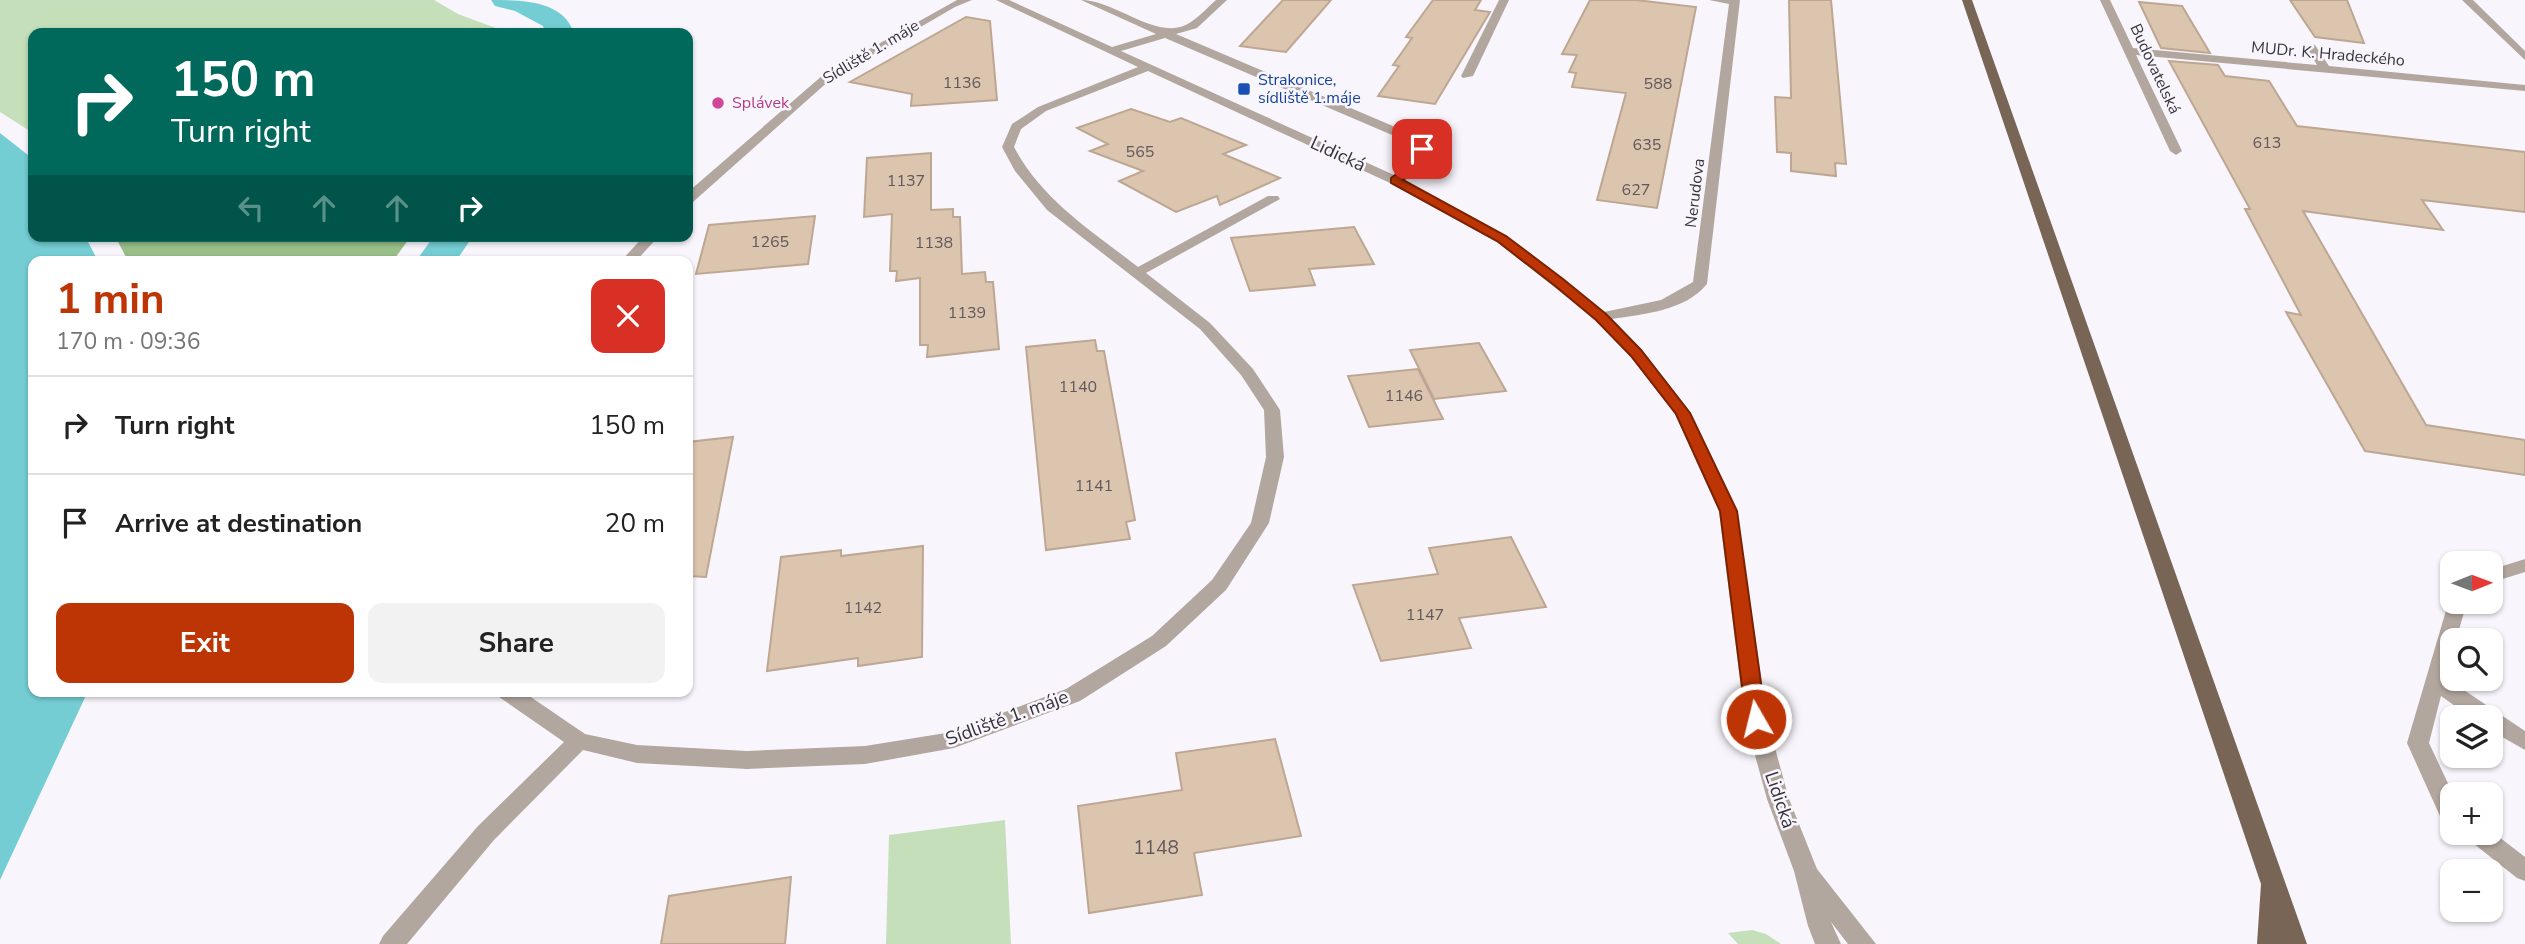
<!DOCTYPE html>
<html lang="en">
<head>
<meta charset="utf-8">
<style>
	body { margin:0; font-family:"Nunito Sans",sans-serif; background:#f2f2f2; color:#222; height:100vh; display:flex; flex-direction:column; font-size:26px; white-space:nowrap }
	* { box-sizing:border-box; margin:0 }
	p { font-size:23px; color:#767676 }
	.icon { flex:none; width:38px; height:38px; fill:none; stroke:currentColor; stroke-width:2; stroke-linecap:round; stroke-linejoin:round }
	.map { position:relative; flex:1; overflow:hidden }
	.side { position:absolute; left:28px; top:256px; width:665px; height:441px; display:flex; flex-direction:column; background:#fff; border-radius:14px; box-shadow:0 2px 5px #0004 }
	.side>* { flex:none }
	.top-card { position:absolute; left:28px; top:28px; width:665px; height:214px; border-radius:14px; box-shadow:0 2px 5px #0004; background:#00695c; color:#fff; overflow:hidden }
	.needle { width:46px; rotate:89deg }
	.fabs { position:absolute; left:2440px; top:551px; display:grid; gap:14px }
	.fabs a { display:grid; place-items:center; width:63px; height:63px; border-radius:14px; background:#fff; box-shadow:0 2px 5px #0004; font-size:35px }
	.pin { position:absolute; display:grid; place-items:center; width:60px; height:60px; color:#fff; margin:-30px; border-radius:14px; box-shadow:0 4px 10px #0006 }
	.me { position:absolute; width:77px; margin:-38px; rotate:352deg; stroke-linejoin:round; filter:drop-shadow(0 0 5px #0008) }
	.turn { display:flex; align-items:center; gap:24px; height:147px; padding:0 28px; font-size:32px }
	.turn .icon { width:91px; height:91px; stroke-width:2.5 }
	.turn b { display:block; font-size:49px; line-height:60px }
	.lanes { display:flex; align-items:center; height:66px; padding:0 28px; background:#0003; justify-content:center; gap:35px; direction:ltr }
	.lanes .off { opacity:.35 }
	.round { display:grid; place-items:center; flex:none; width:74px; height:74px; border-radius:14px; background:#f2f2f2 }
	.head { display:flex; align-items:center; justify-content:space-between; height:119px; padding:0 28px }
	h1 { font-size:42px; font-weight:700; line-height:52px; color:#bd3505 }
	.action { display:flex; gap:14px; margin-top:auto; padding:14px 28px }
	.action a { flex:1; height:80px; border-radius:14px; background:#bd3505; color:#fff; font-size:28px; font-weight:700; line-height:80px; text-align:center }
	.action a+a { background:#f2f2f2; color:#222 }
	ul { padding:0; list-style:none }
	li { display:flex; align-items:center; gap:21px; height:98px; padding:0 28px; border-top:2px solid #e0e0e0 }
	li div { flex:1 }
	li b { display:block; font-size:26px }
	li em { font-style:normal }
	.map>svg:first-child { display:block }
	.green { fill:#c4dfb9 }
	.forest { fill:#99bf88 }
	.water { fill:#75cdd4 }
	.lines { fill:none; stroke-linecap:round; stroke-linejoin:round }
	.canal { fill:#75cdd4; fill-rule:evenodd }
	.building { fill:#dcc5af; stroke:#bda792; stroke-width:2 }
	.minor { fill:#b2a79e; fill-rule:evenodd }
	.major { fill:#786556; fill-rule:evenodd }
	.route { fill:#bd3505; stroke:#7b2203; stroke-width:2 }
	.transit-dot { fill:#1a4fb4; stroke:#f8f6fc; stroke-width:2.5 }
	.hotel-dot { fill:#d1479c; stroke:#f8f6fc; stroke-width:2.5 }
	.labels { text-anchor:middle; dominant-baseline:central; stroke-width:5; stroke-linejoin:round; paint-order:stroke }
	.far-street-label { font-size:16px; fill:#38343f; stroke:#f8f6fc }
	.far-transit-label { font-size:16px; fill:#164399; stroke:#f8f6fc; text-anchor:start }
	.number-label { font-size:16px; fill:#61585b }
	.far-hotel-label { font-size:16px; fill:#b23c85; stroke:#f8f6fc; text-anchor:start }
	.street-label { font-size:19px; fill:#38343f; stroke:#f8f6fc }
	.near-number-label { font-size:19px; fill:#61585b }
</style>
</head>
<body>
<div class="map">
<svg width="2525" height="944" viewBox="0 0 2525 944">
	<rect width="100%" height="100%" fill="#f8f6fc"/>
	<g class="green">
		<path d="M0,0H434L458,14L501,30V33H33V133L0,112Z"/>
		<path d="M1005,820L1011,944H886L889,835Z"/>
		<path d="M1752,930L1766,934L1781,944H1738L1728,933Z"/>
	</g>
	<path class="forest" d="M115,236H411L393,261H128Z"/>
	<path class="water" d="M0,133L33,159V236H85L98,261H33V691H88L0,880Z"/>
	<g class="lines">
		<g class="canal">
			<path d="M491,0C522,0 563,0 574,33H545L543,26L515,11L495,6Z"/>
			<path d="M434,236H473L456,261H416Z"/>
		</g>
	</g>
	<g class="building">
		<path d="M1283,0H1331L1286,52L1240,46Z"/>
		<path d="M1433,0H1481L1475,10L1490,12L1435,104L1378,96L1399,66L1393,65L1412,38L1406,37Z"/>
		<path d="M1590,0H1636L1696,7L1657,208L1597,200L1626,93L1572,87L1576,73L1569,72L1577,55L1562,54Z"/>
		<path d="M1789,0H1831L1846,164L1835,163L1836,176L1791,171V153L1777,152L1775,97L1791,98Z"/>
		<path d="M2290,0H2347L2364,43L2315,37Z"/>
		<path d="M2139,2L2182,6L2210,53L2161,48Z"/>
		<path d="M966,17L990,21L997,100L911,106L912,94L850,82Z"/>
		<path d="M2169,61L2218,65L2225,76L2269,81L2297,126L2525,152V212L2422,200L2443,230L2303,211L2426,425L2525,440V475L2365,451L2286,312L2301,315L2245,209H2250Z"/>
		<path d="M1131,109L1170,122L1181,118L1246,145L1223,154L1280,178L1220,205L1217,196L1176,212L1119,181L1143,171L1090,151L1108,144L1077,128Z"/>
		<path d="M931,153V210L953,209V217H960L962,274L985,272L986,282H993L999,349L927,357L928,345H920V278L896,281L897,271H890L892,214L864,217L867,158Z"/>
		<path d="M815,216L808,264L696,274L709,225Z"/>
		<path d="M1354,227L1374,264L1309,269L1315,285L1250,291L1231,238Z"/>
		<path d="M1095,340L1097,351H1104L1135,520L1126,522L1130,539L1046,550L1026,347Z"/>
		<path d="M1479,343L1506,391L1434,399L1410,350Z"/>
		<path d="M1418,369L1443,419L1369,427L1348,376Z"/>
		<path d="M733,437L706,577L688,576V442Z"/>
		<path d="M1511,537L1546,607L1459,618L1471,648L1381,661L1353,585L1438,574L1429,548Z"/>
		<path d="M923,546L922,657L858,666V658L767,671L781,557L841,550V556Z"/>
		<path d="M1275,739L1301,836L1194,853L1202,895L1089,913L1078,806L1182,790L1176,753Z"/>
		<path d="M791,877L785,944H661L669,896Z"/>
	</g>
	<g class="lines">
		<g class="minor">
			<path d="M957,0H972L955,7L831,79L693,202L688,203V192L823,75Z"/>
			<path d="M996,0H1009L1112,47L1156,34L1081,0C1117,0 1159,44 1191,22C1200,16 1208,7 1216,0H1227L1197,28L1176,34L1400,129L1428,149L1411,175L1404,180L1507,236L1604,312L1661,300L1693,282L1729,4L1709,0H1740L1707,284C1685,311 1644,314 1612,319L1642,350L1691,413L1737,511L1767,719L1789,799L1817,869L1876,944H1848L1831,922L1841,944H1815L1808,926L1794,871L1767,799L1745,719L1719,511L1675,414L1630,356L1596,320L1497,242L1390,183L1148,71L1046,111L1021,129L1014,147C1042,200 1092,231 1138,267L1268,196H1278L1280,199L1146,273L1210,323L1253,369L1280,410L1284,457L1269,523L1226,590L1166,646L1080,701L954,748L865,764L747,769L637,763L583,750L494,840L407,944H379L383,936L478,826L564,742L499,697L496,691H522L585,734L637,745L747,751L865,746L952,732L1066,689L1152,636L1212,580L1251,523L1266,457L1264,410L1241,375L1200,329L1047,210L1015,171L1002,147L1012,124L1038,107L1138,67ZM1165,38L1392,135L1415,150L1402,169L1394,175L1121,51Z"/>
			<path d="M1499,0H1509L1473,76L1463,78L1461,76Z"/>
			<path d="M2100,0H2110L2133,48L2317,65L2306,47L2311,44L2315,45L2329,66L2525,85V91L2136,55L2182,151L2176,155L2170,151Z"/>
			<path d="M2462,0H2473L2525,51V60Z"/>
			<path d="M644,236H659L636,261H621Z"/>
			<path d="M2525,559V572L2490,583V570Z"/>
			<path d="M2450,597L2452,602H2467L2456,640H2452V658L2446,678L2525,731V750L2490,730V718H2472L2441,696L2429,743L2453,794L2452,821L2440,816L2407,743Z"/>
			<path d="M2490,830L2525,857V881L2517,878L2469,840L2465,833H2490Z"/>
		</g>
		<path class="major" d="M1962,0H1972L2307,944H2257L2261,884Z"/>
	</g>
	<path class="route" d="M1418,146L1427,149L1411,175L1403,180L1506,236L1563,279L1606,314L1641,350L1690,413L1737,511L1766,719L1763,725L1756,727L1749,725L1746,719L1720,511L1676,414L1631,356L1596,320L1554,285L1497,241L1391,183V178L1402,170Z"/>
	<rect class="transit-dot" x="1237" y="82" width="14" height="14" rx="3.5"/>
	<circle class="hotel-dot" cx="718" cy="103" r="7"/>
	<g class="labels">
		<g class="far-street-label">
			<text transform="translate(871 52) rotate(-31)">Sídliště 1. máje</text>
			<text transform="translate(2328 54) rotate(5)">MUDr. K. Hradeckého</text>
			<text transform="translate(2155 69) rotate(65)">Budovatelská</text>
			<text transform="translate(1695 193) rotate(-83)">Nerudova</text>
		</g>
		<g class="far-transit-label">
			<text x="1258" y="80">Strakonice,<tspan x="1258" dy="18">sídliště 1.máje</tspan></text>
		</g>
		<g class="number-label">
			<text x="962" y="83">1136</text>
			<text x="1658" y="84">588</text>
			<text x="2267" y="143">613</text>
			<text x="1647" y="145">635</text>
			<text x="1140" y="152">565</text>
			<text x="906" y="181">1137</text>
			<text x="1636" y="190">627</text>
			<text x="770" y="242">1265</text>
			<text x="934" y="243">1138</text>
			<text x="967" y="313">1139</text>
			<text x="1078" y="387">1140</text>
			<text x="1404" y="396">1146</text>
			<text x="1094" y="486">1141</text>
			<text x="863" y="608">1142</text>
			<text x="1425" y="615">1147</text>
		</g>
		<g class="far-hotel-label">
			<text x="732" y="103">Splávek</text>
		</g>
		<g class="street-label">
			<text transform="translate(1338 154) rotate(25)">Lidická</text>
			<text transform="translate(1007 718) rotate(-20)">Sídliště 1. máje</text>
			<text transform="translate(1780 800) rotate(71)">Lidická</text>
		</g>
		<g class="near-number-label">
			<text x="1156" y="848">1148</text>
		</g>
	</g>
</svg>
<div class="fabs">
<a><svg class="needle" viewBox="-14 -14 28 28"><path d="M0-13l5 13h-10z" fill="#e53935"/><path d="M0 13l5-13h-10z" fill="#767676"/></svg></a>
<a><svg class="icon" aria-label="search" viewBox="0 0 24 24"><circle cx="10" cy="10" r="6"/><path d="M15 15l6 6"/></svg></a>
<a><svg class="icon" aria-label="layers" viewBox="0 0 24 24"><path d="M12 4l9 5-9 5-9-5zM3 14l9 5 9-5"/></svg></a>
<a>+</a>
<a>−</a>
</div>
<div class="pin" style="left:1422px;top:149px;background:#d93025"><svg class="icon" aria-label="arrive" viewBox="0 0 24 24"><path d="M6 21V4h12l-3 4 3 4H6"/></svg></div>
<svg class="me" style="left:1756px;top:719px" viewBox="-20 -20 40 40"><circle r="17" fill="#bd3505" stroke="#fff" stroke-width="3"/><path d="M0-11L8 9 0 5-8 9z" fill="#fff"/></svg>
<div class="top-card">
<div class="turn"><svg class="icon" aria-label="right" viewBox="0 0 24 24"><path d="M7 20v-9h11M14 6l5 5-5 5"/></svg><div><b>150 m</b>Turn right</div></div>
<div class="lanes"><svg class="icon off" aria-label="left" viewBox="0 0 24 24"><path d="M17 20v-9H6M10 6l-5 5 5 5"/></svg><svg class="icon off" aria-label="ahead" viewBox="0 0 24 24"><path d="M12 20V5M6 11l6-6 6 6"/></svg><svg class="icon off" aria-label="ahead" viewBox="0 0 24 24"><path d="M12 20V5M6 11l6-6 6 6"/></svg><svg class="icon" aria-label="right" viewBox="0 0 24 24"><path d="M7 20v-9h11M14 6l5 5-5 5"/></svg></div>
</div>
<section class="side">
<div class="head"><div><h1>1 min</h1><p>170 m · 09:36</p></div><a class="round" style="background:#d93025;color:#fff"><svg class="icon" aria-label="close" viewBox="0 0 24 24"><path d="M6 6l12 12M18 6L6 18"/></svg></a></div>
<ul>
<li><svg class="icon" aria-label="right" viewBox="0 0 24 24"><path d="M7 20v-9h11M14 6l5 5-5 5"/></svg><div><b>Turn right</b></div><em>150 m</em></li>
<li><svg class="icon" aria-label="arrive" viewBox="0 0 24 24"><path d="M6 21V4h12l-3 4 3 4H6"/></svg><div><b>Arrive at destination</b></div><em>20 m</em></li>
</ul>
<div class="action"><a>Exit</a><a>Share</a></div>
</section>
</div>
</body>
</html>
